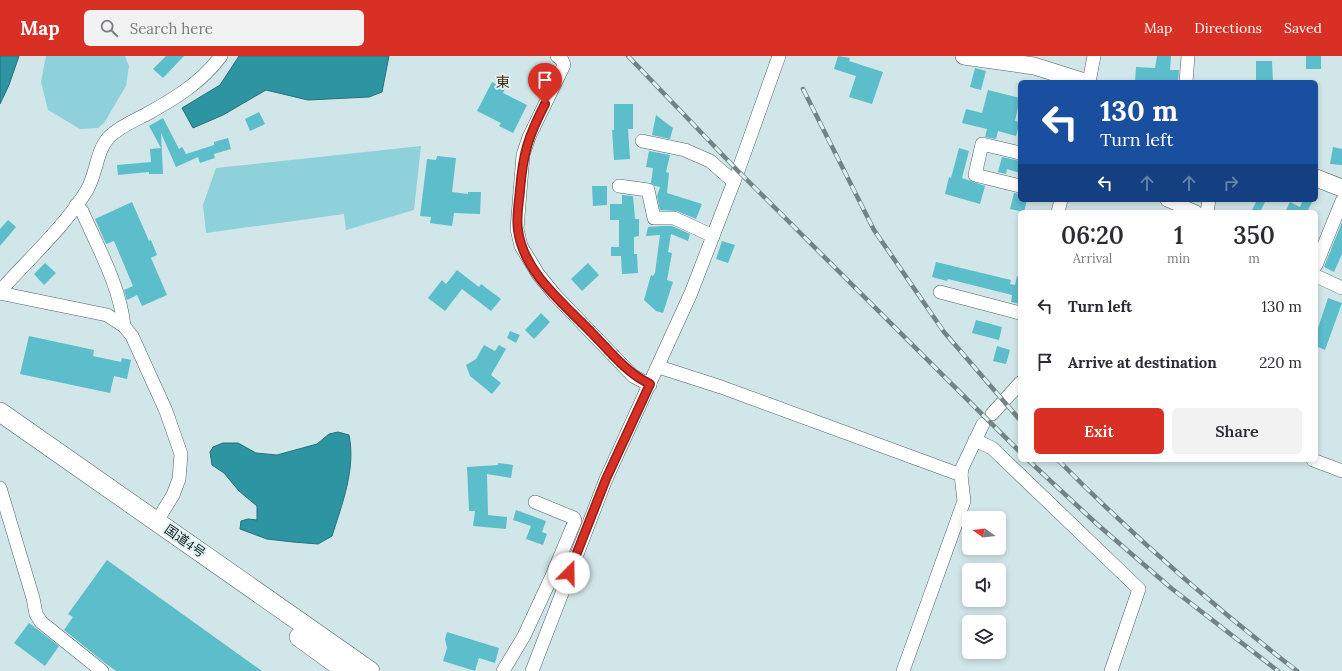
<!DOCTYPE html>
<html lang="en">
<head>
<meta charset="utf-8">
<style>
	body { margin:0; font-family:Lora,"Noto Sans JP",serif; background:#f2f2f3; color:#2b2b33; height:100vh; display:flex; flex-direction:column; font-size:15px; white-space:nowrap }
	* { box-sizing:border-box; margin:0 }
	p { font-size:13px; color:#7c7c81 }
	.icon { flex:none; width:22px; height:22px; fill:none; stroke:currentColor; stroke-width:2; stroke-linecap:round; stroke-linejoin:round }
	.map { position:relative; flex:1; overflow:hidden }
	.sheet { position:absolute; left:1018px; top:154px; width:300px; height:252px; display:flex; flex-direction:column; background:#fff; border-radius:6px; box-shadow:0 2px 6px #0003 }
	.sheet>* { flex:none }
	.banner { position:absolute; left:1018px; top:24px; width:300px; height:122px; border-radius:6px; box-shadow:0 2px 6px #0003; background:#1a4fa0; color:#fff; overflow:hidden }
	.needle { width:26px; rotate:284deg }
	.controls { position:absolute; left:962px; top:455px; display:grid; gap:8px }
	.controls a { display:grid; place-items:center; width:44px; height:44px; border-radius:6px; background:#fff; box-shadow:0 2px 6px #0003; font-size:20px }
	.pin { position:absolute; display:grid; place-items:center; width:34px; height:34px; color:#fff; margin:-41px -17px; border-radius:50% 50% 50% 0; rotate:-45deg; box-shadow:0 0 4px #0007 }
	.pin .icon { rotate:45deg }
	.me { position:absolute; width:44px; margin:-22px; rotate:22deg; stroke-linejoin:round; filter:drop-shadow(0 0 3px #0008) }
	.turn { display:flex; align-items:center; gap:14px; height:84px; padding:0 16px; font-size:18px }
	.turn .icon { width:52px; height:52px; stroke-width:2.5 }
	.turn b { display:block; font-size:28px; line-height:34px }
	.lanes { display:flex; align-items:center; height:38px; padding:0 16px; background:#0003; justify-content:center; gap:20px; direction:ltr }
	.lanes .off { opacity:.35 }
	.eta { display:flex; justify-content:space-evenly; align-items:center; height:68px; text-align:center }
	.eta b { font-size:24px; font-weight:600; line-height:28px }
	.cta { display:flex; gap:8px; margin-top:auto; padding:8px 16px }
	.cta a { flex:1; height:46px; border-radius:6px; background:#d93025; color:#fff; font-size:16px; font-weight:600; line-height:46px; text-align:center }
	.cta a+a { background:#f2f2f3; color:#2b2b33 }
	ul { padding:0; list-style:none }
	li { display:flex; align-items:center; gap:12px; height:56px; padding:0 16px }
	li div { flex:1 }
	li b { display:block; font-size:15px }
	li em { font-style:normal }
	header { display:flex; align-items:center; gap:24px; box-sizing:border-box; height:56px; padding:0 20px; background:#d93025; color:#fff }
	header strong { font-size:19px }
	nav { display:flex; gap:22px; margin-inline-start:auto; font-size:14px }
	.search { width:280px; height:36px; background:#f2f2f3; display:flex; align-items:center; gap:10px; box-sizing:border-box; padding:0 14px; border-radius:6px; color:#7c7c81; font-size:15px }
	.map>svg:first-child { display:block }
	.green { fill:#8ed1db }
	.water { fill:#2d94a2; stroke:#26717b }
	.building { fill:#5cbdcb }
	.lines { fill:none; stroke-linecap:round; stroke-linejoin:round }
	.minor-casing { stroke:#4f6264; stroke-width:14 }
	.major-casing { stroke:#4f6264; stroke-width:18 }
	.highway-casing { stroke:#4f6264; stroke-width:20 }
	.minor { stroke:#fff; stroke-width:13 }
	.major { stroke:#fff; stroke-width:17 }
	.highway { stroke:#fff; stroke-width:19 }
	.rail-casing { stroke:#738284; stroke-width:4.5 }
	.rail { stroke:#def3f6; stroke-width:3; stroke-dasharray:9; stroke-linecap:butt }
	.route-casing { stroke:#8d1f18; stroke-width:10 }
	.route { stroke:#d93025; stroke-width:7 }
	.labels { text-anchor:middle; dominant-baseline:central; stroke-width:4; stroke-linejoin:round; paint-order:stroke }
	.street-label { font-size:13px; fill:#161e1f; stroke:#def3f6 }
	.neighbourhood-label { font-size:14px; fill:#46270d; stroke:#def3f6 }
</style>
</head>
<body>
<header>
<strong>Map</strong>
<div class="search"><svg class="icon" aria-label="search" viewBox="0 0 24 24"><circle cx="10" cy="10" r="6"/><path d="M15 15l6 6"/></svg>Search here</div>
<nav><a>Map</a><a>Directions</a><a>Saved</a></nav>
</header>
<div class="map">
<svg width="1342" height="615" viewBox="0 0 1342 615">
	<rect width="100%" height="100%" fill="#d1e6e9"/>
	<g class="green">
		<path d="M46,0H125L129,10L126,30L104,67L98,72L80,73L48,54L41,26Z"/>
		<path d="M421,90L414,154L346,174L344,158L206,177L203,149L216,112Z"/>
	</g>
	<g class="water">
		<path d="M0,0H19L9,29L0,48Z"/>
		<path d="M239,0H389L382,36L369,41L308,44L266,34L223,59L193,72L182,52L220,29Z"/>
		<path d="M338,376L349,379C356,413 342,448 332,480L318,488L293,486L267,483L240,473L241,465L248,463L257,464V450L239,435L224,417L212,409L210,396L213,391L223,387H238L256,397L277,399L317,388L329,378Z"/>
	</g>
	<g class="building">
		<path d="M166,0H184L163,22L153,13Z"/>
		<path d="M838,0L850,2L849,5L883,16L872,48L849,41L856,20L834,13Z"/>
		<path d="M1157,0H1171L1170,14H1179L1178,26L1152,24V26L1135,25L1136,11L1155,12Z"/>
		<rect x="1306" y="0" width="15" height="13"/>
		<path d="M1256,5H1272L1273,26H1256Z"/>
		<path d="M975,12L986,15L981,34L970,31Z"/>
		<path d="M492,26L505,33L503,37L527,49L513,77L499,70L501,67L477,55Z"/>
		<path d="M988,34L1020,42L1015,65L1020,66L1016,80L998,75L996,83L985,81L987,73L962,67L966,53L982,57Z"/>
		<path d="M614,48H633V73H628L630,103L614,104L612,74H614Z"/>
		<path d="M259,56L265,68L250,75L245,63Z"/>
		<path d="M656,59L673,72L670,83L652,79Z"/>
		<path d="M163,62L179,93L182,91L186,98L214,89V86L228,82L231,93L214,98L215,102L200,107L198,101L176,111L161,77L163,118H149V116L118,119L117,109L151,106L150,93L161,92L149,70Z"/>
		<path d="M1333,91L1342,93V109L1330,108Z"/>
		<path d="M959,92L969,95L962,122L985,130L980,148L945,138L949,121L951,122Z"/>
		<path d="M649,95L670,99L666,116L669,117L667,137L702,148L696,163L677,155L660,154L657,140L660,131L655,130L651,127L653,112L646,111Z"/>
		<path d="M437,100L456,102L452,136L468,138V136H481L480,158L454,157L452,170L430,167L431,161L420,160L427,103L436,104Z"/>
		<path d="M1002,101L1020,105V117L1007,113L1006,118L998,116Z"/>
		<path d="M592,130H607V149L593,150Z"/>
		<path d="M1014,137L1020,138V144H1027L1024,156L1010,153Z"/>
		<path d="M622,139L633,140L635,163H639V180L634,181V198H637L638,217L622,218L621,200H611V191H619V164H610V148H622Z"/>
		<path d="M1257,144H1266L1260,156H1251Z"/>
		<path d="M1303,144H1313L1308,154L1312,156H1285L1290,146L1300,151Z"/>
		<path d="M132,146L149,185L151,184L157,199L151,202L167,239L142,250L137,239L127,244L124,234L133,230L114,185L106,188L95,163Z"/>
		<path d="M8,164L16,171L0,190V173Z"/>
		<path d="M1342,166V198L1334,216L1324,211Z"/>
		<path d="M662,170H672L690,178L688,185L671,178L668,196L672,197L667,224L673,226L663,257L656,255L644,244L651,219L653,220L655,217L660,179L646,180L648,171Z"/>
		<path d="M722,185L735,189L728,207L716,203Z"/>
		<path d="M936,206L1011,224L1010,228L1015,229L1017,220L1020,221V248L1011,246L1012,239L948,223L947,225L932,221Z"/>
		<path d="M45,207L56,217L44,229L34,218Z"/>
		<path d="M588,207L599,219L582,235L571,223Z"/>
		<path d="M457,214L479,231L481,228L501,243L491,255L462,233L445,255L428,242L442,224L446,228Z"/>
		<path d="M1328,242L1342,247L1325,294L1316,290V278Z"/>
		<path d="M541,257L550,266L534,283L525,274Z"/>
		<path d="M976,264L1002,271L999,284L972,277Z"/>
		<path d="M510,275L520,279L516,287L507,282Z"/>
		<path d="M29,280L94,294L93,300L121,306L122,302L131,304L127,323L114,320L110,337L20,318Z"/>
		<path d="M484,289L495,295L499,289L506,293L491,319L501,327L492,338L470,320L466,309L476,303Z"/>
		<path d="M997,290L1010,294L1006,308L993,305Z"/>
		<path d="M498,407L513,409L511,422L487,418L488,459L507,461L506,473L473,470L475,455H469L467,411L498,409Z"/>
		<path d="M516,454L546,465L542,476L547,478L543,489L526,483L531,470L513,464Z"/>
		<path d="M107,504L262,615H116L105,607L64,574L73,561L68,558Z"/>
		<path d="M29,567L59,590L45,610L14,587Z"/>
		<path d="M447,576L499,592L495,607L479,602L475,615L443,605L447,592L445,583Z"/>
	</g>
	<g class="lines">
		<g class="minor-casing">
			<g id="minor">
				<path d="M557,0L562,4L564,9L529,81L523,99L517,173L521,190L538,218L555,239L633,320L650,329"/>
				<path d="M1089,26L1094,0"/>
				<path d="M1186,26L1188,0"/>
				<path d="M642,85L685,94L710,105L734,126"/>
				<path d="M1020,97L982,88L975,119L1020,130"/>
				<path d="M619,130L648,134L654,162H674L713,180"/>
				<path d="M1167,144L1196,156"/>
				<path d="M76,149L82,155C98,192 120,230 124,270"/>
				<path d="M1058,156L1061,144"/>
				<path d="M1207,156L1209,144"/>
				<path d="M1316,209L1342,145"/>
				<path d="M1316,220L1342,232"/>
				<path d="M0,235C28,204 66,169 87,134C97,117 96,95 109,81C119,71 133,65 145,59C174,43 201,27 221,0"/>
				<path d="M940,236L1020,257"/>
				<path d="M0,237L107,259L124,270L132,280L166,355L181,398L179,423L173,439L157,465"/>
				<path d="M659,311L721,331L961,419"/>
				<path d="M992,358L1020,327"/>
				<path d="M975,384L992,392L1139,533L1111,615"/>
				<path d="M1313,404L1342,415"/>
				<path d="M0,432L33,542L36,558L41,566L102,615"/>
				<path d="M503,615L524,580L551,522L575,465L574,462L535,446"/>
				<path d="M532,615L606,423L691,237L738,115L779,0"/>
				<path d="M903,615L964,445L961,419L962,412L983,368"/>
			</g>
		</g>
		<g class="major-casing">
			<g id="major">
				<path d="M964,0L1034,10L1085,26"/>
				<path d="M1316,122L1342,132"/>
			</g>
		</g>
		<g class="highway-casing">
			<g id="highway">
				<path d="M0,356L370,615"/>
				<path d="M299,581L346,615"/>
			</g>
		</g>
		<use href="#minor" class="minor"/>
		<use href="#major" class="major"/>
		<use href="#highway" class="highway"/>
		<g class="rail-casing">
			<g id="rail">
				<path d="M628,0L738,115L1020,396"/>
				<path d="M803,33L874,174L944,276L1020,364"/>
				<path d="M1028,404L1098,469L1171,532L1278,615"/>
				<path d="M1058,404C1133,480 1213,550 1297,615"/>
			</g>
		</g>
		<use href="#rail" class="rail"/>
	</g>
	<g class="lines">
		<g class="route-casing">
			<path id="route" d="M545,48C528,81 523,97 520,134C519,147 516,161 518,174C523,215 562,246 589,274C608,293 626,317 650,328L606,423L569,517"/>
		</g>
		<use href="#route" class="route"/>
	</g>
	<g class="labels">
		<g class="street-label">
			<text transform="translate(185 485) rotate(35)">国道4号</text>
		</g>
		<g class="neighbourhood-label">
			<text x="503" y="26">東</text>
		</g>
	</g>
</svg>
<div class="controls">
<a><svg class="needle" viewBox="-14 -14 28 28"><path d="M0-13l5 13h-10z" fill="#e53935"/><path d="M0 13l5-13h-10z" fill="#7c7c81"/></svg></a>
<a><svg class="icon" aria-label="sound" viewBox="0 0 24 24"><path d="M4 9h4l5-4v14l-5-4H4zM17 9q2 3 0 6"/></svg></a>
<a><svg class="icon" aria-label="layers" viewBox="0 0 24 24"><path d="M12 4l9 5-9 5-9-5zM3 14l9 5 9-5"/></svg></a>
</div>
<div class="pin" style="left:545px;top:48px;background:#d93025"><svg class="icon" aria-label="arrive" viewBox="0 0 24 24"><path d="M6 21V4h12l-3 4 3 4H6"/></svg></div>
<svg class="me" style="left:569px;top:517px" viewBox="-20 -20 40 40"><circle r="19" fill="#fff"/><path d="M0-13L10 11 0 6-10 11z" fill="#d93025"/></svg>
<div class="banner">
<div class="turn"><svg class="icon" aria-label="left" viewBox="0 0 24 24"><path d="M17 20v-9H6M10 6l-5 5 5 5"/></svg><div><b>130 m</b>Turn left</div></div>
<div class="lanes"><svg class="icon" aria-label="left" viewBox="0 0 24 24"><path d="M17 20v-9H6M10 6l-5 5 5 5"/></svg><svg class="icon off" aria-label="ahead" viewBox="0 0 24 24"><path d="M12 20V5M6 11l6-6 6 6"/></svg><svg class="icon off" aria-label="ahead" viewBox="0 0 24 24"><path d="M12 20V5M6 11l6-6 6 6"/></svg><svg class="icon off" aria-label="right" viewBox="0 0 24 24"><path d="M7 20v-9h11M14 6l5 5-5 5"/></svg></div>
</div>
<section class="sheet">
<div class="eta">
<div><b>06:20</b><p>Arrival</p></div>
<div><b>1</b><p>min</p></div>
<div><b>350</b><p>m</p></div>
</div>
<ul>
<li><svg class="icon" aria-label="left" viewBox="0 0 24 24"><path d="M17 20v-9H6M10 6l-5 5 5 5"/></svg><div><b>Turn left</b></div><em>130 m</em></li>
<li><svg class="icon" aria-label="arrive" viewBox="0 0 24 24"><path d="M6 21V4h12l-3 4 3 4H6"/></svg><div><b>Arrive at destination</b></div><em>220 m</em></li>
</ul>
<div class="cta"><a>Exit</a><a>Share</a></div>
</section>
</div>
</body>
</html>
